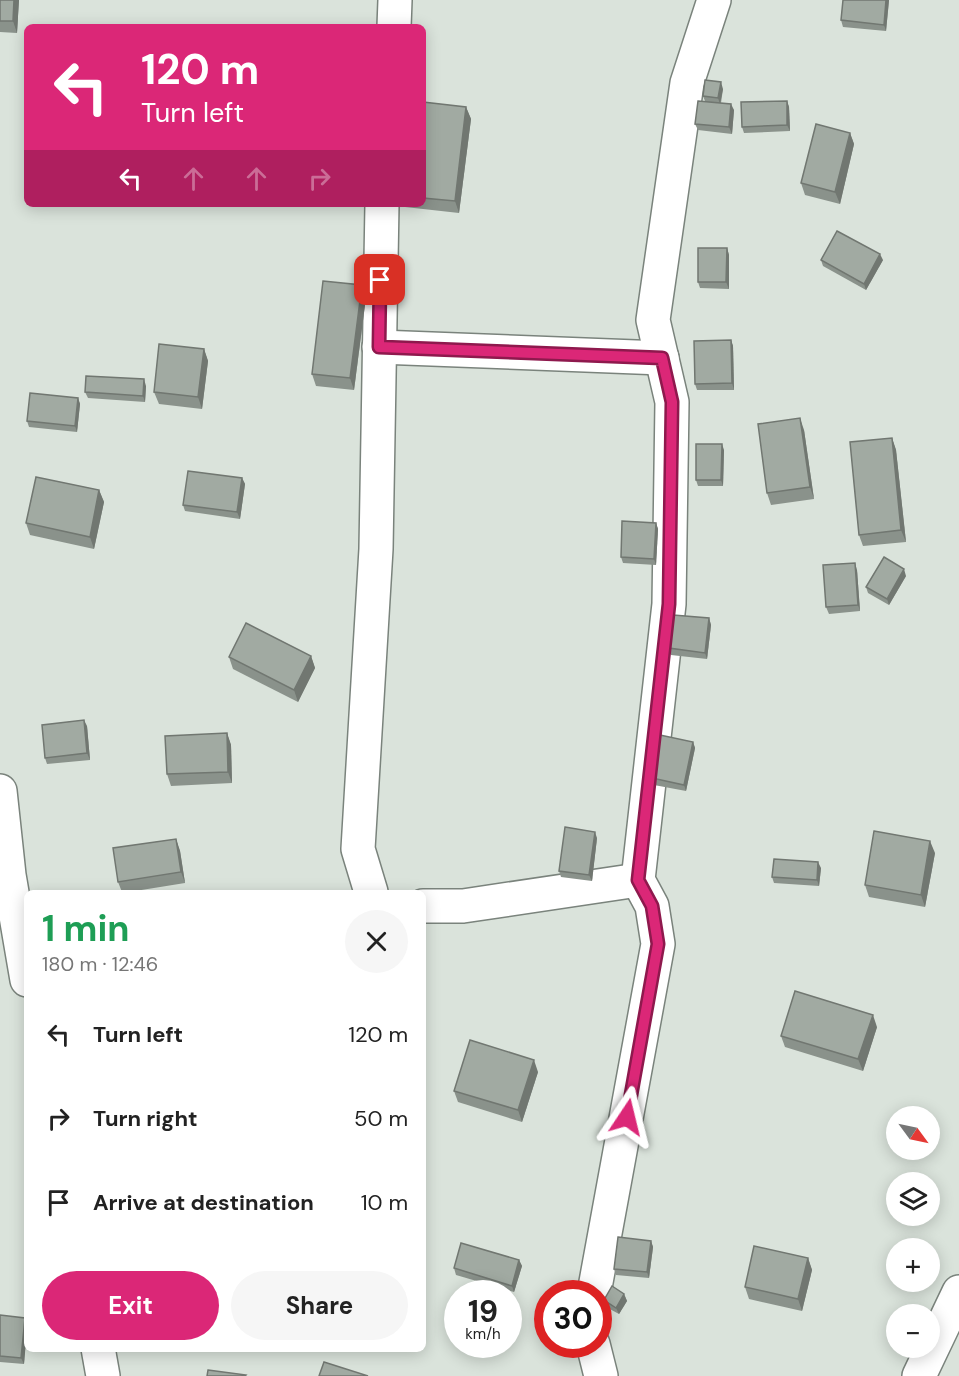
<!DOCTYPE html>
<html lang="en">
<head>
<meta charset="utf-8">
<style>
	body { margin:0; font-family:"DM Sans",sans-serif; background:#f6f6f6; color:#222; height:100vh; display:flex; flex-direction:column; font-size:22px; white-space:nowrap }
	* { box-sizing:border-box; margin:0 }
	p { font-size:20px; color:#767676 }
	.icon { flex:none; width:33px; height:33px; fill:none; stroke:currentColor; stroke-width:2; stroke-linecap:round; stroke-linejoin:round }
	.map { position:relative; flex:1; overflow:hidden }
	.drawer { position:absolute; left:24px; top:890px; width:402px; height:462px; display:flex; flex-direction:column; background:#fff; border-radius:9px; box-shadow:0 3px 15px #0003 }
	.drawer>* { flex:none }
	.hud { position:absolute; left:24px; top:24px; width:402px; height:183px; border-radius:9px; box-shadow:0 3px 15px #0003; background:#db2777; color:#fff; overflow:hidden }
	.needle { width:39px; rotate:123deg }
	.fabs { position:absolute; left:886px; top:1106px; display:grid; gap:12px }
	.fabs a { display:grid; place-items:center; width:54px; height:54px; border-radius:50%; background:#fff; box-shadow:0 3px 15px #0003; font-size:30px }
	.speed { position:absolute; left:444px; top:1280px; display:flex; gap:12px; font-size:30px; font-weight:700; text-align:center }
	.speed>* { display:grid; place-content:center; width:78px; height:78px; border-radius:50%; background:#fff; box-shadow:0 3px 15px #0003; line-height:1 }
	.speed small { font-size:15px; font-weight:400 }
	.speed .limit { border:9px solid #d22; background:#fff; color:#111 }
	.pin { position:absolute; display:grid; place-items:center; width:51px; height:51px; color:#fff; margin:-26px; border-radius:12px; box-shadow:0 3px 9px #0006 }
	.me { position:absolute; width:66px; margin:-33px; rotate:10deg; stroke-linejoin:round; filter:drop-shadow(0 0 4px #0008) }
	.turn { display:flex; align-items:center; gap:21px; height:126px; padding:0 18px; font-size:27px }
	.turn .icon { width:78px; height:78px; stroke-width:2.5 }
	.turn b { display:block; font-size:42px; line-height:51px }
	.lanes { display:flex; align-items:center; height:57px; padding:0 18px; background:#0003; justify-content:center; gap:30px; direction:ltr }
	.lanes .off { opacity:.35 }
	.round { display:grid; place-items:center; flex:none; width:63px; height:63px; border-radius:32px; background:#f6f6f6 }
	.headline { display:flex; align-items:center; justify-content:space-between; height:102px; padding:0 18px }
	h1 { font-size:36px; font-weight:700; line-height:45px; color:#1e9e55 }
	.button { display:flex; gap:12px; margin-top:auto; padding:12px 18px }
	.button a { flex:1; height:69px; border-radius:36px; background:#db2777; color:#fff; font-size:24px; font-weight:700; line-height:69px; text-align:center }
	.button a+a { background:#f6f6f6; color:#222 }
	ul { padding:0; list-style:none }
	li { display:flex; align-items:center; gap:18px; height:84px; padding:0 18px }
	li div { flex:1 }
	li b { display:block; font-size:22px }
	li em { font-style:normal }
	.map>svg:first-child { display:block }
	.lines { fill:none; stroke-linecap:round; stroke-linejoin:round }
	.minor-casing { stroke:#7a837c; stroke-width:36 }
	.minor { stroke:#fff; stroke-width:33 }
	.wall { fill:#8a928b }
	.shaded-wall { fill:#717771 }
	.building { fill:#a1aaa2; stroke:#717771; stroke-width:1.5 }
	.route-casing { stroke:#8e194d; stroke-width:15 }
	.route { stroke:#db2777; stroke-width:10 }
</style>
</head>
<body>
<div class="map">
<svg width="959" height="1376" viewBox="0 0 959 1376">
	<rect width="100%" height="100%" fill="#dae3db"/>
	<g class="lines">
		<g class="minor-casing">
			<g id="minor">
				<path d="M394,27L395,0"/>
				<path d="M379,347L662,358"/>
				<path d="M0,791L9,875L27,980"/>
				<path d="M371,892L358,849L376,549L382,204"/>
				<path d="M423,906H463L638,880"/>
				<path d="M594,1293L658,944L652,906L638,880L669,604L672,402L653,320L687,83L714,0"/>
				<path d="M593,1344L601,1376"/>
				<path d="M98,1348L103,1376"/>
				<path d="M919,1376L959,1292"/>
			</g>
		</g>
		<use href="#minor" class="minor"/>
	</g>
	<g class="wall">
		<path d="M0,0H19L17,33L0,32Z"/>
		<path d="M843,0H889L886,31L843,27L841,20Z"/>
		<path d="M723,89L721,103L734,110L732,134L698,130L695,124L705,101L703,96Z"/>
		<path d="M787,101L789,107L790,131L744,133L742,127Z"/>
		<path d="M423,102L466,107L471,119L459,213L405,207L404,204H423Z"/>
		<path d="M850,133L854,144L840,204L805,195L801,183Z"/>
		<path d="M727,248L729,255V289L700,288L698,282Z"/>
		<path d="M821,260H883L866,290L823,266Z"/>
		<path d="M362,285L366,297L354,390L316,386L312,374Z"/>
		<path d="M731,340L733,346L734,390H697L695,384Z"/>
		<path d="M204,349L208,361L202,409L159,404L154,392Z"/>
		<path d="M146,386L145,402L88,398L85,392Z"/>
		<path d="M78,398L80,404L77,432L29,427L27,421Z"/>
		<path d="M804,430L814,499L771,505L767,493Z"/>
		<path d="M892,438L896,450L906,542L863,546L859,535Z"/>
		<path d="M724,450L723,486H698L696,480Z"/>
		<path d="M242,478L245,484L240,519L185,511L183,505Z"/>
		<path d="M99,490L104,502L94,549L30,535L26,523Z"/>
		<path d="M656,523L658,529L656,565L623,563L621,557Z"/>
		<path d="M857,570L860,611L829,614L826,607Z"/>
		<path d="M906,576L889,605L868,593L866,587Z"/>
		<path d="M709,618L711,625L707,659L671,655L669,648Z"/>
		<path d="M311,656L315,668L298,702L233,669L229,657Z"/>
		<path d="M87,726L90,760L47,764L45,758Z"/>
		<path d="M227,733L231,745L232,783L171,786L167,774Z"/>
		<path d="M693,742L695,748L686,791L654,785L652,778Z"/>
		<path d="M597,838L592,881L561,877L559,871Z"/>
		<path d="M176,839L180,851L185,883L129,892H122L118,882Z"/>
		<path d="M935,853L925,907L869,897L865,885Z"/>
		<path d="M821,868L819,886L774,883L772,877Z"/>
		<path d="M877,1027L863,1071L785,1047L781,1036Z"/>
		<path d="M538,1072L522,1122L458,1102L454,1091Z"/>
		<path d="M651,1241L653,1247L649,1278L616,1275L614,1269Z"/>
		<path d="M808,1258L812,1270L802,1311L749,1299L745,1287Z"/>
		<path d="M519,1260L522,1266L514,1292L456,1275L454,1268Z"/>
		<path d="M624,1294L627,1301L619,1314L606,1307L604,1300Z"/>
		<path d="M0,1315L27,1322L24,1364L0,1362Z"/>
	</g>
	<g class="shaded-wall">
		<path d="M14,0H19L17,33L13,21Z"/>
		<path d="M886,0H889L886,31L884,25Z"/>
		<path d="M721,82L723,89L720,104L718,98Z"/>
		<path d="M787,101L789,107L790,131L787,125Z"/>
		<path d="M731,104L734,110L732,134L729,127Z"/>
		<path d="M466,107L471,119L459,213L455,201Z"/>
		<path d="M850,133L854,144L840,204L835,192Z"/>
		<path d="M727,248L729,255V289L726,282Z"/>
		<path d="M880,254L883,260L866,290L864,284Z"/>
		<path d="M362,285L366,297L354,390L350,378Z"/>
		<path d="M731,340L733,346L734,390L732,383Z"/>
		<path d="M204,349L208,361L202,409L198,397Z"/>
		<path d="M144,379L146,386L145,402L143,396Z"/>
		<path d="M78,398L80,404L77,432L75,426Z"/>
		<path d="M800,418L804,430L814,499L810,487Z"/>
		<path d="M892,438L896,450L906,542L901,530Z"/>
		<path d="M722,444L724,450L723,486L721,480Z"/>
		<path d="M242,478L245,484L240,519L237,512Z"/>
		<path d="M99,490L104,502L94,549L90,537Z"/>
		<path d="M656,523L658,529L656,565L654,559Z"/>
		<path d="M855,563L857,570L860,611L858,605Z"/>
		<path d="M904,569L906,576L889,605L887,599Z"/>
		<path d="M709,618L711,625L707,659L705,653Z"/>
		<path d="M311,656L315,668L298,702L294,690Z"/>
		<path d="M84,720L87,726L90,760L87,753Z"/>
		<path d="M227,733L231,745L232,783L228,772Z"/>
		<path d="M693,742L695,748L686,791L684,785Z"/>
		<path d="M595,832L597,838L592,881L589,875Z"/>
		<path d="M176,839L180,851L185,883L181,872Z"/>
		<path d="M930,841L935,853L925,907L921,895Z"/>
		<path d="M818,862L821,868L819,886L817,880Z"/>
		<path d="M873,1015L877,1027L863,1071L858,1059Z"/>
		<path d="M534,1060L538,1072L522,1122L518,1110Z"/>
		<path d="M423,1102L425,1109L423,1118Z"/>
		<path d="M651,1241L653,1247L649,1278L647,1272Z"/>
		<path d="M808,1258L812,1270L802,1311L798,1299Z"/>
		<path d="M519,1260L522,1266L514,1292L512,1286Z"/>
		<path d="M624,1294L627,1301L619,1314L616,1308Z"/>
		<path d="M25,1318L27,1322V1330L24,1364L21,1358Z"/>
	</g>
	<g class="building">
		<path d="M0,0H14L13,21H0Z"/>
		<path d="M843,0H886L884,25L841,20Z"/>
		<path d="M705,80L721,82L718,98L703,96Z"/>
		<path d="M698,101L731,104L729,127L695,124Z"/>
		<path d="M787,101V125L742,127L741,102Z"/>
		<path d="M423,102L466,107L455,201L423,198Z"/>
		<path d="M816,124L850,133L835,192L801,183Z"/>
		<path d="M837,231L880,254L864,284L821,260Z"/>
		<path d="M698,248H727L726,282H698Z"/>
		<path d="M323,281L362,285L350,378L312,374Z"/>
		<path d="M731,340L732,383L695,384L694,341Z"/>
		<path d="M159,344L204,349L198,397L154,392Z"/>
		<path d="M86,376L144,379L143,396L85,392Z"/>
		<path d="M30,393L78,398L75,426L27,421Z"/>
		<path d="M800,418L810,487L767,493L758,424Z"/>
		<path d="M892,438L901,530L859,535L850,442Z"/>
		<path d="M696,444H722L721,480H696Z"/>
		<path d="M188,471L242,478L237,512L183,505Z"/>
		<path d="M36,477L99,490L90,537L26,523Z"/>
		<path d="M622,521L656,523L654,559L621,557Z"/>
		<path d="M884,557L904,569L887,599L866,587Z"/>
		<path d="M855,563L858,605L826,607L823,565Z"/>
		<path d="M673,615L709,618L705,653L669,648Z"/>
		<path d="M246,623L311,656L294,690L229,657Z"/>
		<path d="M84,720L87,753L45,758L42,725Z"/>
		<path d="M227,733L228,772L167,774L165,736Z"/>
		<path d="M660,735L693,742L684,785L652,778Z"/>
		<path d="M565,827L595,832L589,875L559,871Z"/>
		<path d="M874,831L930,841L921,895L865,885Z"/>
		<path d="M176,839L181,872L118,882L113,848Z"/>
		<path d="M774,859L818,862L817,880L772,877Z"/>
		<path d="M795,991L873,1015L858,1059L781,1036Z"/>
		<path d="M470,1040L534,1060L518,1110L454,1091Z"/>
		<path d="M618,1237L651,1241L647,1272L614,1269Z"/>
		<path d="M461,1243L519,1260L512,1286L454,1268Z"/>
		<path d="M754,1246L808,1258L798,1299L745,1287Z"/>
		<path d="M612,1286L624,1294L616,1308L604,1300Z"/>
		<path d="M0,1315L25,1318L21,1358L0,1356Z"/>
		<path d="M324,1362L368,1376H319Z"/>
		<path d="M208,1370L246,1375L245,1376H207Z"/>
	</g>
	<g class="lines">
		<g class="route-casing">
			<path id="route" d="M380,280L379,347L662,358L672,402L669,604L638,880L652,906L658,944L627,1117"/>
		</g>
		<use href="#route" class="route"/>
	</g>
</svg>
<div class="fabs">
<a><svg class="needle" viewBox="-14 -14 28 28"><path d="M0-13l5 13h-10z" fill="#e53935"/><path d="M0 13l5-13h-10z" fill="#767676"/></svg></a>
<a><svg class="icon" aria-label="layers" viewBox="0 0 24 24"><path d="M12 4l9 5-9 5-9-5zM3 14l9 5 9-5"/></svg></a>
<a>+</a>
<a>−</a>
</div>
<div class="speed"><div>19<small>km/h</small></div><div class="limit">30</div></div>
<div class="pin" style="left:380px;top:280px;background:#d93025"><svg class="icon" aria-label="arrive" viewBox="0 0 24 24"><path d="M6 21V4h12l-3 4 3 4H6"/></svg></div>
<svg class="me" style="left:627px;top:1117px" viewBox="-20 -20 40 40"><path d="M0-17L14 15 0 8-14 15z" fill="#db2777" stroke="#fff" stroke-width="4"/></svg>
<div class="hud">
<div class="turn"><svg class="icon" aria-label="left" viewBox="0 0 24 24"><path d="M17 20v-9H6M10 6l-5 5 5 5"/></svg><div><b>120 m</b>Turn left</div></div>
<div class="lanes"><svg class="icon" aria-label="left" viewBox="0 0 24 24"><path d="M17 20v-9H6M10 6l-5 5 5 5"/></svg><svg class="icon off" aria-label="ahead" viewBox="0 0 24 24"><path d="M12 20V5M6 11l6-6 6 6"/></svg><svg class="icon off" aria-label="ahead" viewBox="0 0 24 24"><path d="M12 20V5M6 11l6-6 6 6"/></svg><svg class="icon off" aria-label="right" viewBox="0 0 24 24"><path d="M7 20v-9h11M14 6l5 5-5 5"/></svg></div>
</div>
<section class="drawer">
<div class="headline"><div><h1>1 min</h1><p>180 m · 12:46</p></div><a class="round"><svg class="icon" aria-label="close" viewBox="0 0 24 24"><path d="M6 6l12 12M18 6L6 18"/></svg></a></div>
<ul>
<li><svg class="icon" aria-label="left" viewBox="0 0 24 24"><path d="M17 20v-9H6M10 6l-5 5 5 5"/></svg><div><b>Turn left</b></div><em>120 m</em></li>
<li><svg class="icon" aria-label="right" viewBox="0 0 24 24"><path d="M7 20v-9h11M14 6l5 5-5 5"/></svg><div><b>Turn right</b></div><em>50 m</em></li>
<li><svg class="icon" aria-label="arrive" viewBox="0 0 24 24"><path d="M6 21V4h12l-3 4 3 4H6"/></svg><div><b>Arrive at destination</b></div><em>10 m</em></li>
</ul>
<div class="button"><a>Exit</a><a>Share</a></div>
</section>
</div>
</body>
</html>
